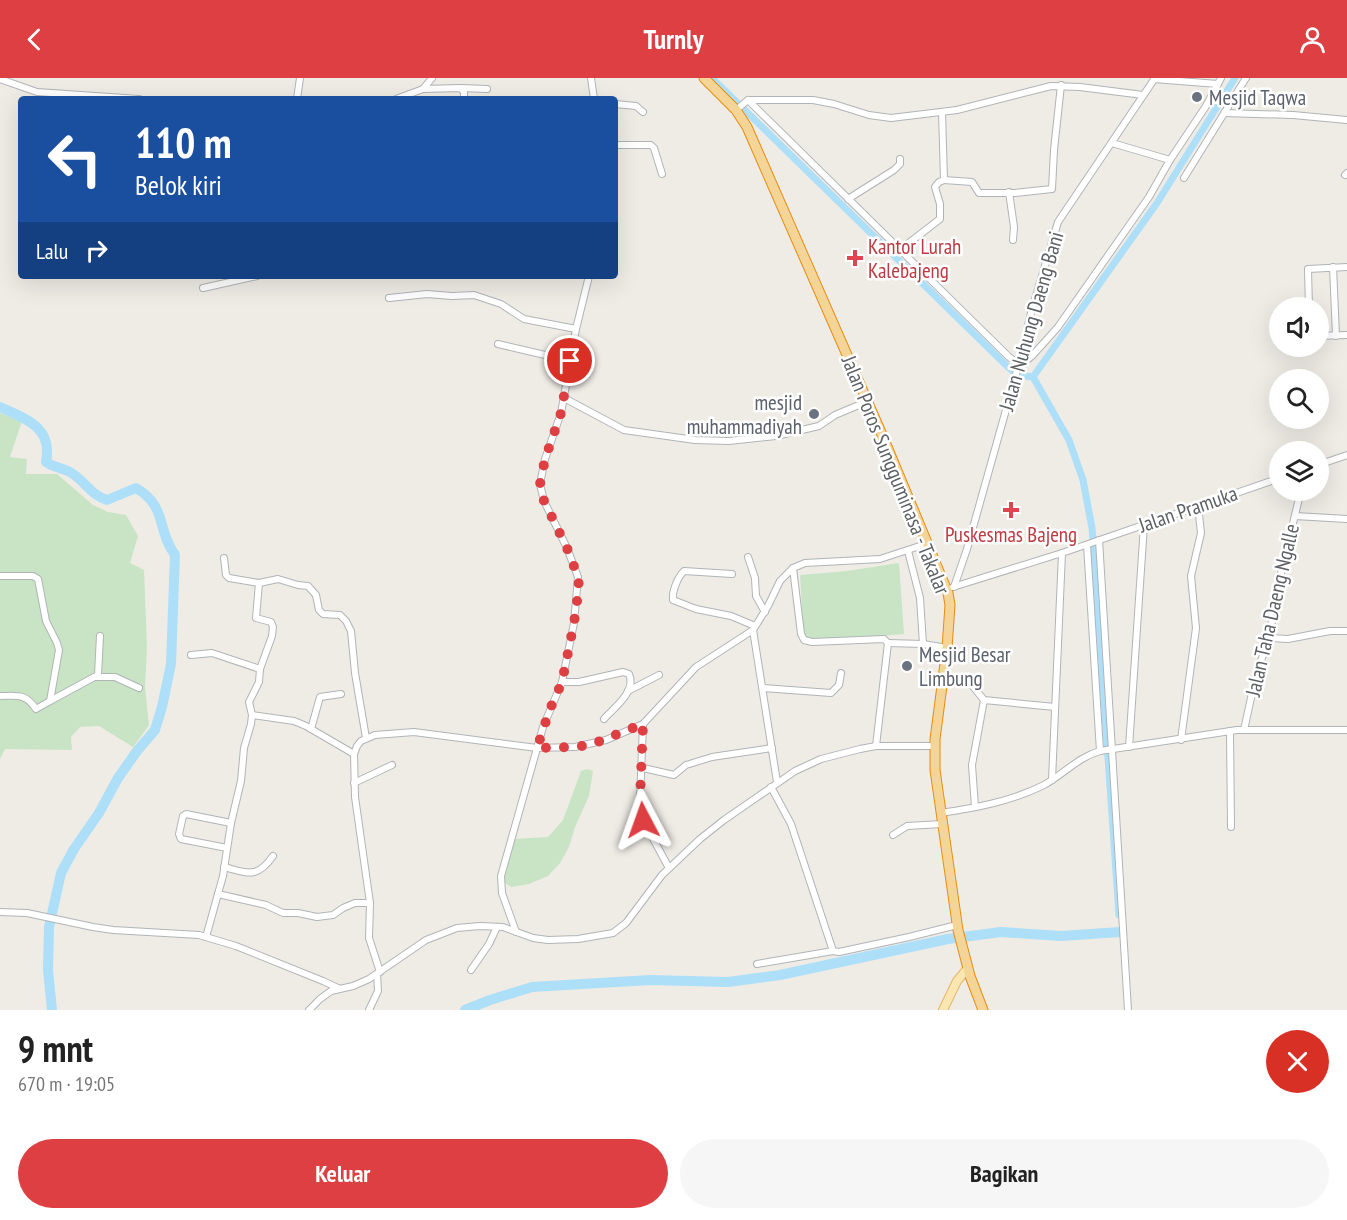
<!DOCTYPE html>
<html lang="id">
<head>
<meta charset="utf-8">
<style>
	body { margin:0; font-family:"PT Sans Narrow",sans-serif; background:#f6f6f6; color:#222; height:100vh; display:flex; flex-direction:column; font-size:22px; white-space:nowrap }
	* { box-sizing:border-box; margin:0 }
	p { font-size:20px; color:#767676 }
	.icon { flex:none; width:33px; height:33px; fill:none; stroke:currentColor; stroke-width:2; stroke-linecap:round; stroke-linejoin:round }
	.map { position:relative; height:932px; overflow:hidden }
	.panel { display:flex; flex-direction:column; background:#fff; flex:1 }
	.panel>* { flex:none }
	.guide { position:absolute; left:18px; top:18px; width:600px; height:183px; border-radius:6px; box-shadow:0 6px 24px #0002; background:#1a4fa0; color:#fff; overflow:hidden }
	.controls { position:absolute; left:1269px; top:219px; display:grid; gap:12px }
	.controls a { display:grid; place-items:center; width:60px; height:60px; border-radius:50%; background:#fff; box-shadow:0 6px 24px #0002; font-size:30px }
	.pin { position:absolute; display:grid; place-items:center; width:51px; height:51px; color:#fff; margin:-26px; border:3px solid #fff; border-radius:50%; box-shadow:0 2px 6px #0007 }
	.me { position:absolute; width:66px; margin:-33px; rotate:356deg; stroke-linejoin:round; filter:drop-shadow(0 0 4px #0008) }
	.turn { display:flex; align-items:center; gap:21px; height:126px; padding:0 18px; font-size:27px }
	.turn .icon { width:78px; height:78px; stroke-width:2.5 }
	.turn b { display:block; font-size:42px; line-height:51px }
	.then { display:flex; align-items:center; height:57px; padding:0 18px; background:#0003; gap:12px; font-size:22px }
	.round { display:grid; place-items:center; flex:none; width:63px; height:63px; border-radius:32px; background:#f6f6f6 }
	.summary { display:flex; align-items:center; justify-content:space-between; height:102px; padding:0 18px }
	h1 { font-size:36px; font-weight:600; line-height:45px }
	.primary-button { display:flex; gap:12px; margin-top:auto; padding:12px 18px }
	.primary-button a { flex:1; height:69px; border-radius:36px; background:#dd3f42; color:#fff; font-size:24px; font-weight:600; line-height:69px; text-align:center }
	.primary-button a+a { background:#f6f6f6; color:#222 }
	header { display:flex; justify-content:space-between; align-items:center; height:78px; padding:0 18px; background:#dd3f42; color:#fff; font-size:27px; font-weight:600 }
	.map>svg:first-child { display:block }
	.green { fill:#c8e4c5 }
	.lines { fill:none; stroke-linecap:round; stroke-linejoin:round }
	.canal { stroke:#addff9; stroke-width:7 }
	.river { stroke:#addff9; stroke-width:10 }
	.minor-casing { stroke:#b1b4b7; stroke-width:8 }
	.major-casing { stroke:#e7b667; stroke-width:10 }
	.highway-casing { stroke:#e48d11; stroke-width:11 }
	.minor { stroke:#fff; stroke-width:6 }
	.major { stroke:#f9e6b1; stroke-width:8 }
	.highway { stroke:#f5d497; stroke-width:9 }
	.route { stroke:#dd3f42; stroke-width:10; stroke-dasharray:0 18 }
	.worship-dot { fill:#6b7280; stroke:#fff; stroke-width:2 }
	.health-dot { fill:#e0444e; stroke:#fff; stroke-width:2 }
	.labels { text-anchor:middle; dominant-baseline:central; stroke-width:5; stroke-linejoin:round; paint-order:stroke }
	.worship-label { font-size:21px; fill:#5b616d; stroke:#fff; text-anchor:start }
	.health-label { font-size:21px; fill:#be3a42; stroke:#fff; text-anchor:start }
	.street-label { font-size:21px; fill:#5e6265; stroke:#fff }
</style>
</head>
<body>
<header><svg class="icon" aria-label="back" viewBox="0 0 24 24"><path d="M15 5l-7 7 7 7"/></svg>Turnly<svg class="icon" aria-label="person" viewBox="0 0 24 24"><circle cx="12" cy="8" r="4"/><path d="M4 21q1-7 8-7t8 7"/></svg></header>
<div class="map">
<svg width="1347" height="932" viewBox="0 0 1347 932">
	<rect width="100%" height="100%" fill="#efece6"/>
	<g class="green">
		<path d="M0,335L22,343L10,379L27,381L26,396H57L93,427L108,434L126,437L138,458L130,485L144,492L147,569L145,609L149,647L133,669L99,648L80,649L71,659L72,672L5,671L0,681Z"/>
		<path d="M899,485L904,556L804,564L800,497L847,493Z"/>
		<path d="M587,691L593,693L589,718L575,749L569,769L560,785L548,798L529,806L511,809L504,804L508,777L512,761L548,759L563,742L581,693Z"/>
	</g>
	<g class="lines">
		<g class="canal">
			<path d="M712,0L1008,289L1017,297L1033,299"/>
			<path d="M1033,299L1069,362L1083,402L1092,450L1119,837"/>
			<path d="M1033,299L1157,125L1235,0"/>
		</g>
		<g class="river">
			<path d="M0,329C26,341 53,349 46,384C55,390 59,389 68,393C83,400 90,417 107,422L136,410C168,429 156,451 175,477L171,586L162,629L155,652L137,673L118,700L99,735L74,771L61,795L49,849L48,892L52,932"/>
			<path d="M465,932L490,922L532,909L650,902L728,904L780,897L948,861L1001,854L1061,858L1120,854"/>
		</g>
		<g class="minor-casing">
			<g id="minor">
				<path d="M591,0L594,21"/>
				<path d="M0,1L37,14L139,21"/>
				<path d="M1154,1L1218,6"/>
				<path d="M461,10L487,11"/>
				<path d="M423,11L460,10L464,14V21"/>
				<path d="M297,21L300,0"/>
				<path d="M396,21L423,11L432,0"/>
				<path d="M748,22L1009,279L1019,286L1023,285L1032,278L1058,249L1149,119L1170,82L1206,28L1221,0"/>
				<path d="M615,26L636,28L643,34"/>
				<path d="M736,32L748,22H813L834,26L869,37L891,40L957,32L1051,8L1080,9L1143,17"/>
				<path d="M1224,35L1293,37L1347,42"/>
				<path d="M1112,65L1170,82"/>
				<path d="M615,67H651L654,70L662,96"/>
				<path d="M1345,97L1347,95"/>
				<path d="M1184,100L1246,0"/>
				<path d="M944,102L972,104L979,115H1015L1052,111L1054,72L1061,7"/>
				<path d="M1009,114L1014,149L1013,162"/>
				<path d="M848,121L894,92L900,86V81"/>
				<path d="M901,171L940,141V126L935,109L939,104L944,102L942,34"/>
				<path d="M1333,189L1336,258"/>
				<path d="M203,210L257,198"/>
				<path d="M389,220L427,216L452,218L474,217L501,226L524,241L576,251"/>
				<path d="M1309,230L1308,191L1347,189"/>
				<path d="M1318,258L1347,257"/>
				<path d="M498,266L571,283"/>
				<path d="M564,320L624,352L695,362L729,363L776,358L819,348L835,337L866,324"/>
				<path d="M1318,387L1347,377"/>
				<path d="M1295,438L1347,441"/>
				<path d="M1099,462L1128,932"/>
				<path d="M1087,467L1100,673"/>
				<path d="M908,473L920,520L923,566"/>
				<path d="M748,479L755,500L756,518L765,534"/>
				<path d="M793,490L801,556L804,562L812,564L884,561L888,565L876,668"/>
				<path d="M732,496L684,493C677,500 672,514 673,522L696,531L731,538L755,548"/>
				<path d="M0,498H33L38,501L46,543L57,565L59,572L50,623L36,631C25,615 18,618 0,618"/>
				<path d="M259,505L278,501L298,507L308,508L316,517L319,532L323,536L340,537L346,543L351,553L355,595L366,660"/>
				<path d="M953,509L1062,475L1280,400"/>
				<path d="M954,509L967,471L1018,289L1031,235L1058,144L1155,0"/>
				<path d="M753,552L777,704"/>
				<path d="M1269,560L1288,561L1330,553H1347"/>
				<path d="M888,565L923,566L947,570"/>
				<path d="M191,577L212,575L260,591"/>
				<path d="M96,599H115L139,610"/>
				<path d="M942,600L971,606L984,622L1055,629"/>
				<path d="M562,604H579L623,594L629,596C637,613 614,630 604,641"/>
				<path d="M763,610L831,615L839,607L841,595"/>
				<path d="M628,613L659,597"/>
				<path d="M50,623L98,597L100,558"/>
				<path d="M252,637L294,643L306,648L354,676"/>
				<path d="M643,646L640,721L643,742L669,790"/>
				<path d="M311,651L320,619L341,616"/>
				<path d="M1244,652L1256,597L1269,560L1278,508L1301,412"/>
				<path d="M1230,653L1231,749"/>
				<path d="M1181,662L1196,550L1191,498L1201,455L1198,427"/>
				<path d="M1129,669L1144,447"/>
				<path d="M643,690L674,697L686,687L712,679L772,670"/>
				<path d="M1052,702L1062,475"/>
				<path d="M354,705L392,687"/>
				<path d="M771,709L791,746L833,873L839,874L909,859L957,847"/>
				<path d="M975,729L972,687L984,622"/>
				<path d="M940,735C976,730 1012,723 1044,707C1064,696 1078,679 1100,673L1237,652H1347"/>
				<path d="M893,757L907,748L942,746"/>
				<path d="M227,770L181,761L179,756L183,738L186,736L231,745"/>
				<path d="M224,789C248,795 257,801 273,778"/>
				<path d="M218,816L266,827L283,835H298L317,839L333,837L343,830L355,825H370"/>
				<path d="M0,834L27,835L93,849L113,852L199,857L236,868L323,903L338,910"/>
				<path d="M516,854L502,815L501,798L543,649L562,604L574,545L578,499L567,470L544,423L540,406L545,381L561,335L576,251L589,198"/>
				<path d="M206,859L223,798L231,745L241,703L244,670L251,646L252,637L249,624L259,604L260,591L272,558L273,549L271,544L256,540L259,505L229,500L226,497L224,480"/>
				<path d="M757,886L833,873"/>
				<path d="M471,892L489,866L497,849"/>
				<path d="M380,894L369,860L370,825L355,719L354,676L357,668L361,663L375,657L414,654L537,670L575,669L606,662L643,646L696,589L753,552L768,528L780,503L793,490L805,485L880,481L929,465"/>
				<path d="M309,932L320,921L331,913L353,908L369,901L426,862L457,850L480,848L503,849L533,860L548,862L578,861L613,855L626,845L662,797L700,761L724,742L795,693L821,681L860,671L876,668H934"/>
				<path d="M369,932L378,913L377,896"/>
			</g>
		</g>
		<g class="major-casing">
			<path id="major" d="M943,932L957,903L968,890"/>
		</g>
		<g class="highway-casing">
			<path id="highway" d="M704,0L736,32L747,49L883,359L948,515L950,527L947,570L935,661V692L958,852L970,898L983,932"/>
		</g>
		<use href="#minor" class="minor"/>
		<use href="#major" class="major"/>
		<use href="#highway" class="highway"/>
	</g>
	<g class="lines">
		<path class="route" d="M570,283L561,335L545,381L540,406L544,423L567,470L578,499L579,509L574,545L562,604L550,631L537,670L575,669L590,667L643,646L640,721L643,742"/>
	</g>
	<g class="worship-dot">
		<circle cx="1197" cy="19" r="6"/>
		<circle cx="814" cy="336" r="6"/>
		<circle cx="907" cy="588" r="6"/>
	</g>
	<g class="health-dot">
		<path d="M852 171h6v6h6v6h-6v6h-6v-6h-6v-6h6z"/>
		<path d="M1008 423h6v6h6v6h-6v6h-6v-6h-6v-6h6z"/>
	</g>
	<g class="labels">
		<g class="worship-label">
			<text x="1209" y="19">Mesjid Taqwa</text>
			<text x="802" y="324" text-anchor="end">mesjid<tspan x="802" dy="24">muhammadiyah</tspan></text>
			<text x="919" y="576">Mesjid Besar<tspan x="919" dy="24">Limbung</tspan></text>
		</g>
		<g class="health-label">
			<text x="868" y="168">Kantor Lurah<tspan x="868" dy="24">Kalebajeng</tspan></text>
			<text x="1011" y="456" text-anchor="middle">Puskesmas Bajeng</text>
		</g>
		<g class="street-label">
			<text transform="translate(1031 243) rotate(-74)">Jalan Nuhung Daeng Bani</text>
			<text transform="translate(896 397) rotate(68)">Jalan Poros Sungguminasa - Takalar</text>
			<text transform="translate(1188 431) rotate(-19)">Jalan Pramuka</text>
			<text transform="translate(1272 532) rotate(-77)">Jalan Taha Daeng Ngalle</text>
		</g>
	</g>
</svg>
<div class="controls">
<a><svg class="icon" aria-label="sound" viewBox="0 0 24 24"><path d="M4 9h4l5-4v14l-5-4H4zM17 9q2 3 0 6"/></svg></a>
<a><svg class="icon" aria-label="search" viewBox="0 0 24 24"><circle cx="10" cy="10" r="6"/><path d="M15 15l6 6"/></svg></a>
<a><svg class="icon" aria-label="layers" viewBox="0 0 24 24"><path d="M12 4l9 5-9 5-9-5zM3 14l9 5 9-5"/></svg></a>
</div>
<div class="pin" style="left:570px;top:283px;background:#d93025"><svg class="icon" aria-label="arrive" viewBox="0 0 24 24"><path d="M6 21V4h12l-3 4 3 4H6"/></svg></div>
<svg class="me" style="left:643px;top:742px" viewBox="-20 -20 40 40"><path d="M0-17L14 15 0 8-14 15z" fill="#dd3f42" stroke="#fff" stroke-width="4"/></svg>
<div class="guide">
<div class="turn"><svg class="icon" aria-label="left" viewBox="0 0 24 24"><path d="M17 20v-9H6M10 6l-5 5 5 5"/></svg><div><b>110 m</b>Belok kiri</div></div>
<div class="then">Lalu<svg class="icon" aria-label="right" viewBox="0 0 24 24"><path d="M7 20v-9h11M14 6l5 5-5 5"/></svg></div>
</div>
</div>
<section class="panel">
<div class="summary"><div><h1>9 mnt</h1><p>670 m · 19:05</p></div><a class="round" style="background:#d93025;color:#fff"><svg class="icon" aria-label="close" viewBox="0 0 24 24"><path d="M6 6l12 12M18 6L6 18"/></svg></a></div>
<div class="primary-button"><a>Keluar</a><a>Bagikan</a></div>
</section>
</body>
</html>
